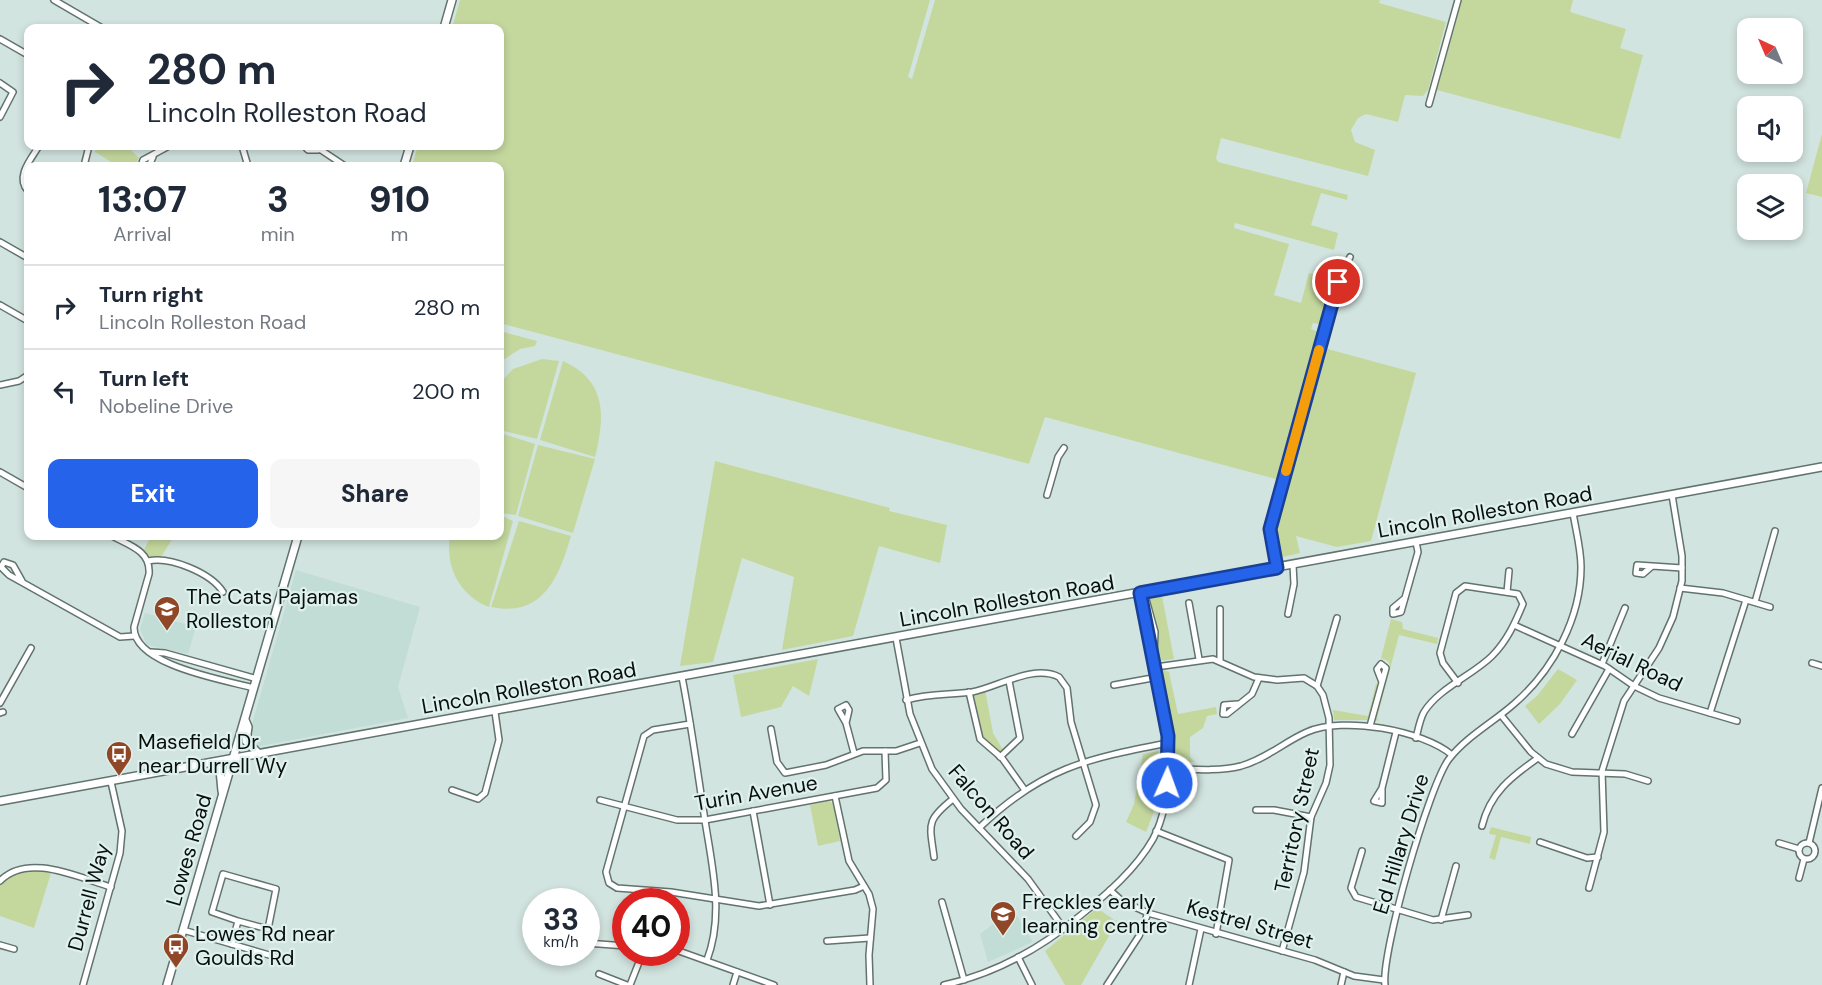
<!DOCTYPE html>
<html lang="en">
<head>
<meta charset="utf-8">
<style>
	body { margin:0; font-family:"DM Sans",sans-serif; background:#f6f6f7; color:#1f2937; height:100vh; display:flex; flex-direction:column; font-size:22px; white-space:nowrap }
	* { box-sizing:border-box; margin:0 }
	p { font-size:20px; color:#747a83 }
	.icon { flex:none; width:33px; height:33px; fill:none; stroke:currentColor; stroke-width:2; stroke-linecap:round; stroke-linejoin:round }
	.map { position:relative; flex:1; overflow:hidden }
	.drawer { position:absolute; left:24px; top:162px; width:480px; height:378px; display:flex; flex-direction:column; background:#fff; border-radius:12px; box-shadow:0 3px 9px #0003 }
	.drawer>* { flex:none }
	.guide { position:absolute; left:24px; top:24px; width:480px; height:126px; border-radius:12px; box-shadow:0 3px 9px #0003; background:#fff; color:#1f2937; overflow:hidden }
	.needle { width:39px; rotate:316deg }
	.buttons { position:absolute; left:1737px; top:18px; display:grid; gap:12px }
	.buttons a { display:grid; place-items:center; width:66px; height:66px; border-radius:12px; background:#fff; box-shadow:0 3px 9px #0003; font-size:30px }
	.speed { position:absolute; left:522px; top:888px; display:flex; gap:12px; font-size:30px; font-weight:700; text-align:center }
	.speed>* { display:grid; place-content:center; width:78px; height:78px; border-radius:50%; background:#fff; box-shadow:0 3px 9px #0003; line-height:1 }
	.speed small { font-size:15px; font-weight:400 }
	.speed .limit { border:9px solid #d22; background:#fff; color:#111 }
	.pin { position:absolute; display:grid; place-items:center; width:51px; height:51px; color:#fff; margin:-26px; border:3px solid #fff; border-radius:50%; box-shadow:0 2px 6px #0007 }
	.me { position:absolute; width:66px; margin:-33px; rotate:2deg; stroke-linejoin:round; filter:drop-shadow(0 0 4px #0008) }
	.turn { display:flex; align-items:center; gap:21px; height:126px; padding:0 24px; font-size:27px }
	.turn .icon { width:78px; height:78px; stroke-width:2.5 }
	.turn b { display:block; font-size:42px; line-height:51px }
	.eta { display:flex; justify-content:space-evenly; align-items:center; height:102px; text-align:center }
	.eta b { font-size:36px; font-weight:800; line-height:42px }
	.cta { display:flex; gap:12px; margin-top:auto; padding:12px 24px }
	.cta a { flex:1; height:69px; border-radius:12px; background:#2563eb; color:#fff; font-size:24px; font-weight:800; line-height:69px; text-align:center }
	.cta a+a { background:#f6f6f7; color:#1f2937 }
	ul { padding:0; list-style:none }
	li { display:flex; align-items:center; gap:18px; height:84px; padding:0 24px; border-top:2px solid #e0e1e3 }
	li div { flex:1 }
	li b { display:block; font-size:22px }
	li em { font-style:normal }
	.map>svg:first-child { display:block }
	.built { fill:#c1ddd5 }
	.green { fill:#c4d89e }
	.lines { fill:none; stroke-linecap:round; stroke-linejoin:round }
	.minor-casing { stroke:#62736e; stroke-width:8 }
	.major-casing { stroke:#62736e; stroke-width:10 }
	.minor { stroke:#fff; stroke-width:5 }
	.major { stroke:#fff; stroke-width:7 }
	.route-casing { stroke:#184099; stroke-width:15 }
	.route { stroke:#2563eb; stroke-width:10 }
	.slow { stroke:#f59e0b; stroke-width:10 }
	.labels { text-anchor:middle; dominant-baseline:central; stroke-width:4.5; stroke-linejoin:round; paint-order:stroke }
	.street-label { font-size:21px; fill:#090f0d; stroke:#dff1ec }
	.poi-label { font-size:21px; fill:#090f0d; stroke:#dff1ec; text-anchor:start }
</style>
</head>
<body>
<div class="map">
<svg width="1822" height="985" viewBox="0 0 1822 985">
	<rect width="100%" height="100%" fill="#d2e4df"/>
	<g class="built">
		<path d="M296,570L420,607L398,687L408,718L245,749Z"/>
		<path d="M145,613L196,627L188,654L147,645L140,629Z"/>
		<path d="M1013,909L1033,942L988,962L980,934Z"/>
	</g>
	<g class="green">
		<path d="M460,0H930L908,77L912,79L935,0H1380L1379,3L1446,22L1428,90L1423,96L1405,95L1398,122L1366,114L1358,118L1351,130L1355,142L1375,150L1368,176L1221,138L1216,158L1218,162L1348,195L1347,200L1321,193L1311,225L1338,233L1334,250L1235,223L1234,228L1289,244L1274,295L1301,303L1309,273L1332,280L1320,324L1313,323L1311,329L1318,332L1299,396L1285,458L1281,459L1279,480L1045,417L1029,464L500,323V166H412L418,146H500V28H452Z"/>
		<path d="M1462,0H1573L1570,12L1626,29L1620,48L1643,55L1620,139L1437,90Z"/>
		<path d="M1822,134V197L1806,193Z"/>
		<path d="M96,146H127L139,158L135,164L118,166L95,152Z"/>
		<path d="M500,331L537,341L535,346L520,349L500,362Z"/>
		<path d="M1324,348L1416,373L1371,541L1337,547L1296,536L1300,553L1283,557C1275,549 1272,525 1278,515C1280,512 1283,510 1284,507L1282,504Z"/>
		<path d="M542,359L559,361L537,439L500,430V383L513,369Z"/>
		<path d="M563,361C607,381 605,416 595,457L540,440Z"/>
		<path d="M500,433L535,444L516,515L500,513Z"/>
		<path d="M538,445L595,459L573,533L518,516Z"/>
		<path d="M715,461L890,508L889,511L947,525L940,563L879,546L853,636L782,650L794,577L742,558L713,662L680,666Z"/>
		<path d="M500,515L513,521L489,607C459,595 445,566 450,536H500Z"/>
		<path d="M519,521L571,536C559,577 543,618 491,607Z"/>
		<path d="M151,536H174L161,557H150L144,550Z"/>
		<path d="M1162,596L1174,659L1159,661L1156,628L1148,599Z"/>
		<path d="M1391,619L1402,622L1403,629L1438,638L1437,644L1399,635L1377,718L1379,721L1375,720L1390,665L1388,661L1381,658Z"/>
		<path d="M818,659L809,696L793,686L781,707L741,717L733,675Z"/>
		<path d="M1156,667L1169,672L1178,714L1216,707L1217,714L1207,716L1203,728L1190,737V757L1195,762H1173L1172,731Z"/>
		<path d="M1558,669L1577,680L1560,704L1539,724L1525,706L1537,696Z"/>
		<path d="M1376,684L1379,685L1369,720H1334L1333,710L1368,716Z"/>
		<path d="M985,689L993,733L1003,750L999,752C978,743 973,713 973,691Z"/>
		<path d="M1158,751C1166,780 1157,806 1146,832L1126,822L1134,804L1143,754Z"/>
		<path d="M829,801L833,804L840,841L818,846L810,805Z"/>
		<path d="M1491,827L1531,837L1530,844L1501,837L1495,860L1489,858L1496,835L1489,834Z"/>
		<path d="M38,871L51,873L34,928L0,916V885L15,874Z"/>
		<path d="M1097,908L1117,922L1081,985H1065L1045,951Z"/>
	</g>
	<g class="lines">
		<g class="minor-casing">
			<g id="minor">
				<path d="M54,0L102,28"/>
				<path d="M0,39L28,55"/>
				<path d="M0,83L13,92L0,117"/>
				<path d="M1429,104L1458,0"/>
				<path d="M242,146L248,166"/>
				<path d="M304,146L308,150H318"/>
				<path d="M315,146L345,166"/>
				<path d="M84,166L89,146"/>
				<path d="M141,166L143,160L169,146"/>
				<path d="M149,166L153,157"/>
				<path d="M28,191C15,177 31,159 39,146"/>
				<path d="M0,242L28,258"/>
				<path d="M0,305L28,321"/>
				<path d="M0,385L19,381L28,375"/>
				<path d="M0,472L28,488"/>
				<path d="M1047,495L1058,457L1064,448"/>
				<path d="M112,536C129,545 151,551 149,574L134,627C133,665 224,680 254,688"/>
				<path d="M148,561C170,556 211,573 223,592"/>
				<path d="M1651,567L1643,574L1636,573L1637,565L1682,568"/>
				<path d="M1277,568L1270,529L1338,282L1350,257"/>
				<path d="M22,581L13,565L4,562L1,567L9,575L120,637L134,636"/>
				<path d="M1680,588L1723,593L1770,607"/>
				<path d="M1144,592L1155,632L1154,655"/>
				<path d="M1507,592L1509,571"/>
				<path d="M1405,598L1393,608V614L1401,612L1418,552L1416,542"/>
				<path d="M1755,602L1775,531"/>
				<path d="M1189,603L1199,659"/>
				<path d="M1288,614L1294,584L1293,565"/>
				<path d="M1514,625L1605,666L1634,686L1659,698L1737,721"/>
				<path d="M896,638L910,714L932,769L961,809L1028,879L1064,929"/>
				<path d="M151,652L165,653L257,679"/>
				<path d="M1220,661V609"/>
				<path d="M1812,663L1822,666"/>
				<path d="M1602,664L1625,608"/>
				<path d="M1156,667L1213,659L1254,677L1277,680L1304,678L1317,686L1323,695L1329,718L1330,765L1326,783L1311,817L1304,872L1282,951"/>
				<path d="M682,677C691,723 697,768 704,814C711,862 725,913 707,960"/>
				<path d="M1114,685L1158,677"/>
				<path d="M1317,686L1337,618"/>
				<path d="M969,692L980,739L1002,758L1024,789"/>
				<path d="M906,700C929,693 949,695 972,692C998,687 1033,664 1059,677L1067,688L1071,722L1096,805L1090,822L1076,836"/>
				<path d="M0,703L31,648"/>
				<path d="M1238,704L1224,705L1223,714H1227L1252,694L1259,678"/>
				<path d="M0,713L3,712"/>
				<path d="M1710,713L1746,600"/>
				<path d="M1501,715L1531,752L1546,764L1572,772L1625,774L1648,781"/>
				<path d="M846,723L849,710L846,705L838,709L846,723L854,753"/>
				<path d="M690,724L653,730L644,736L606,872L609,883L617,888L671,892L759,906L855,890L864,886"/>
				<path d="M1370,726L1386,668L1381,664L1377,669L1382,682"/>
				<path d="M771,729L777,762L785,773L826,765L863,751H896L920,743"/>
				<path d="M1572,734L1609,669"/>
				<path d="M1416,738C1418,730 1420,719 1424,712C1439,688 1473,675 1492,656C1507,641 1515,623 1523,604L1518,594L1465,586L1456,593L1440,653L1443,663L1458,683"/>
				<path d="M1000,757L1020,738L1009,681"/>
				<path d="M1168,768C1193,769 1217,772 1241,766C1266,759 1284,742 1307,732C1343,716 1422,730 1452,755"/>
				<path d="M1382,788L1374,801L1382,803V788L1396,732"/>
				<path d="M452,790L478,799L485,793L499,740L495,712"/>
				<path d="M835,796L849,861L869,894L873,909L869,955L870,985"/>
				<path d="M600,800L677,820H705L877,788L886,780L885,751"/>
				<path d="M1256,810H1274L1311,817"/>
				<path d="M753,811L770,905"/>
				<path d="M1482,826C1490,793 1511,777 1538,758"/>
				<path d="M979,828C1042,768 1085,759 1168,743"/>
				<path d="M1156,831L1229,860L1216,934"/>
				<path d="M1540,842L1587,858L1598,857"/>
				<circle cx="1807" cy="851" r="8"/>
				<path d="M1779,843L1799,849"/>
				<path d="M1809,843L1822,788"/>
				<path d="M1362,851L1351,888L1356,897L1433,920L1468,915"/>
				<path d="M934,857C930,825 925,821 953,799"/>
				<path d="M1799,878L1804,859"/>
				<path d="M0,881C28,852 79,878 111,887"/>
				<path d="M1589,888L1604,832L1602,771L1624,701L1659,648L1673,617L1682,581V556L1672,495"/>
				<path d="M1110,890L1122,901L1148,913L1315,960L1354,976L1384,980"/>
				<path d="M942,902L964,980"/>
				<path d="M1441,920L1456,866"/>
				<path d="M183,930L276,957"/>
				<path d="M827,941L870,938"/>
				<path d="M586,943L626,946"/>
				<path d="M232,944L238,921L212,912L223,874L276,889L268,929L238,921"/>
				<path d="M0,945L14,949"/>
				<path d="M676,950L774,985"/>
				<path d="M1018,957L1032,985"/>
				<path d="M599,974L627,985"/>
				<path d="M83,985L120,853L122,831L111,782"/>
				<path d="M630,985L643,952"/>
				<path d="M733,985L737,972"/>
				<path d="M944,985C994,974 1041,948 1081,915C1107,894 1136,869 1153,839C1187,775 1156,661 1140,593"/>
				<path d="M1107,985L1139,936L1148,913"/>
				<path d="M1189,985L1201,929"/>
				<path d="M1341,985L1344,972"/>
				<path d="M1385,985C1381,953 1429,785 1449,759C1467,736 1494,722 1515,703C1553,670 1581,618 1581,567C1581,549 1576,531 1573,513"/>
			</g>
		</g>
		<g class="major-casing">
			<g id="major">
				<path d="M444,28L452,0"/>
				<path d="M404,166L410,146"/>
				<path d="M245,720L248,727L246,741L259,754"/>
				<path d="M210,763L220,770L222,791"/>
				<path d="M0,801L1822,467"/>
				<path d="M167,985L298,536"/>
			</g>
		</g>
		<use href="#minor" class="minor"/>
		<use href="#major" class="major"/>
	</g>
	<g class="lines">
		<g class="route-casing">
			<path id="route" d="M1167,783L1168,736L1140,593L1277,568L1270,529L1338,282"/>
		</g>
		<use href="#route" class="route"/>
		<path class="slow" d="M1286,471L1319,350"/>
	</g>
	<defs>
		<g id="school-pin" transform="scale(1.35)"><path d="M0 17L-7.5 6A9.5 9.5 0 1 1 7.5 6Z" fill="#904727" stroke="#dff1ec"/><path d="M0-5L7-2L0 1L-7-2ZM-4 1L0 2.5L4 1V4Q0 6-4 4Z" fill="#fff"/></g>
		<g id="bus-pin" transform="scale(1.35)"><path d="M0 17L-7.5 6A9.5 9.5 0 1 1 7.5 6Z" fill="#904727" stroke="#dff1ec"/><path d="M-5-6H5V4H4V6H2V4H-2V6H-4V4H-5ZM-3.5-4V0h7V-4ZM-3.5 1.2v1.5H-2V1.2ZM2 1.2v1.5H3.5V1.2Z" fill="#fff"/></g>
	</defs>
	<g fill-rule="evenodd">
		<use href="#school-pin" x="167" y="609"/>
		<use href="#bus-pin" x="119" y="754"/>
		<use href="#school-pin" x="1003" y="914"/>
		<use href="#bus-pin" x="176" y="946"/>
	</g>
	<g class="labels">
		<g class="street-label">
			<text transform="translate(1485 512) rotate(-10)">Lincoln Rolleston Road</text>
			<text transform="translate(1007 601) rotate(-10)">Lincoln Rolleston Road</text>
			<text transform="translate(1632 662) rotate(26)">Aerial Road</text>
			<text transform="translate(529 688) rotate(-10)">Lincoln Rolleston Road</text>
			<text transform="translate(756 793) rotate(-10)">Turin Avenue</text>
			<text transform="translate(991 812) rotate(49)">Falcon Road</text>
			<text transform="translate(1297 820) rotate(-78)">Territory Street</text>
			<text transform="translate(1401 844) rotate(-73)">Ed Hillary Drive</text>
			<text transform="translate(189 850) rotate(-74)">Lowes Road</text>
			<text transform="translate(89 897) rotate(-75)">Durrell Way</text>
			<text transform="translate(1250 924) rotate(16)">Kestrel Street</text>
		</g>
		<g class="poi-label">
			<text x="186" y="597">The Cats Pajamas<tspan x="186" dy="24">Rolleston</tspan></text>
			<text x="138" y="742">Masefield Dr<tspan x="138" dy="24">near Durrell Wy</tspan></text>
			<text x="1022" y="902">Freckles early<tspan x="1022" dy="24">learning centre</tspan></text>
			<text x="195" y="934">Lowes Rd near<tspan x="195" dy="24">Goulds Rd</tspan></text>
		</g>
	</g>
</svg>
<div class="buttons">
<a><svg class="needle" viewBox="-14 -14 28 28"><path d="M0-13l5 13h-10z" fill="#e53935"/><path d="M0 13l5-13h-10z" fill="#747a83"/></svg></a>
<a><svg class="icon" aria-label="sound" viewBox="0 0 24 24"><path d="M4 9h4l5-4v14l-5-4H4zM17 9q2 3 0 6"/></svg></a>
<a><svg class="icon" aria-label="layers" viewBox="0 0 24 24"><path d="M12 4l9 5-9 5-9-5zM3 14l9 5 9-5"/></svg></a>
</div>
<div class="speed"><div>33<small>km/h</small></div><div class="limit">40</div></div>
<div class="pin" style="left:1338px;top:282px;background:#d93025"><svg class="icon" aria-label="arrive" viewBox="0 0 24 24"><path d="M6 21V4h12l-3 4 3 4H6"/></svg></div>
<svg class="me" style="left:1167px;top:783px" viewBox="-20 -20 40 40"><circle r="17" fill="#2563eb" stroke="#fff" stroke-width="3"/><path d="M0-11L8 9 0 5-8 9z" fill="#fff"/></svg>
<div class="guide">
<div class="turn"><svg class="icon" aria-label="right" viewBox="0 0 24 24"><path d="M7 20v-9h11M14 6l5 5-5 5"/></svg><div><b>280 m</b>Lincoln Rolleston Road</div></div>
</div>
<section class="drawer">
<div class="eta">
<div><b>13:07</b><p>Arrival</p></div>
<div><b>3</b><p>min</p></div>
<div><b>910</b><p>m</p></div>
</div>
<ul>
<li><svg class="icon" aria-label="right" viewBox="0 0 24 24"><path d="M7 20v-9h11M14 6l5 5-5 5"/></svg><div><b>Turn right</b><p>Lincoln Rolleston Road</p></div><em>280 m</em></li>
<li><svg class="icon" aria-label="left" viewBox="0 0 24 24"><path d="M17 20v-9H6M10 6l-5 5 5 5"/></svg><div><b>Turn left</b><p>Nobeline Drive</p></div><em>200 m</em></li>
</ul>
<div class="cta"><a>Exit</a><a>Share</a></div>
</section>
</div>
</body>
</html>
